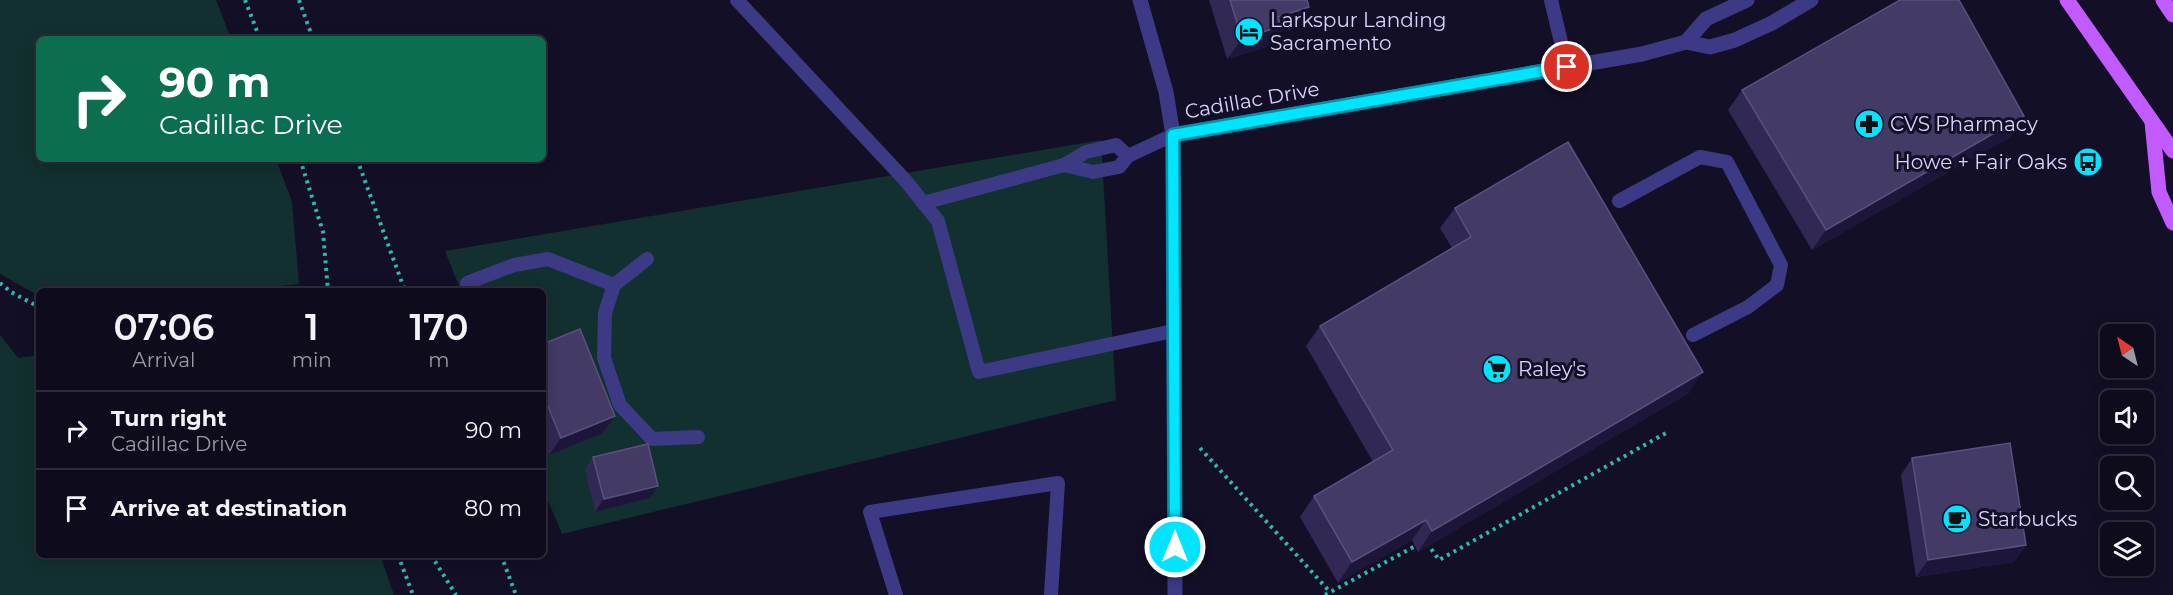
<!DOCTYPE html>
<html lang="en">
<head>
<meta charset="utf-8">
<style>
	body { margin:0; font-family:Montserrat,sans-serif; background:#1c1929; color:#f1f3f6; height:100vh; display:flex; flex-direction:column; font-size:22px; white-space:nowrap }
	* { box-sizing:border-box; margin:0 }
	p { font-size:20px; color:#9b9ba3 }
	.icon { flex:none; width:33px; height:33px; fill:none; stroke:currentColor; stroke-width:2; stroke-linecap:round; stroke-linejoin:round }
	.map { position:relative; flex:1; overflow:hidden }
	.details { position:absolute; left:36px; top:288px; width:510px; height:270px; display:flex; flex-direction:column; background:#0e0b1c; border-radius:9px; box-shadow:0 3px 15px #0003,0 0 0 2px #2e2b3b }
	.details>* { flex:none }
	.guide { position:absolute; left:36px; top:36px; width:510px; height:126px; border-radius:9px; box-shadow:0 3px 15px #0003,0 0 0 2px #2e2b3b; background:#0b6e4f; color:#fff; overflow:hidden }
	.needle { width:39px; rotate:325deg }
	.fabs { position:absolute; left:2100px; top:324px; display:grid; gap:12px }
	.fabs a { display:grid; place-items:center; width:54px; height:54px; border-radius:9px; background:#0e0b1c; box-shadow:0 3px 15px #0003,0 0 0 2px #2e2b3b; font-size:30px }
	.pin { position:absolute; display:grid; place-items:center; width:51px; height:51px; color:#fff; margin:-26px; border:3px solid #fff; border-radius:50%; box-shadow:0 2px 6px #0007 }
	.me { position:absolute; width:66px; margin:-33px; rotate:0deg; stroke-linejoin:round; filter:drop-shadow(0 0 4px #0008) }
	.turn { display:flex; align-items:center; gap:21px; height:126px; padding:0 24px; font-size:27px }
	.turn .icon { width:78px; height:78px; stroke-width:2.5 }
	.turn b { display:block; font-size:42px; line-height:51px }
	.eta { display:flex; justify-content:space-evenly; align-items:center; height:102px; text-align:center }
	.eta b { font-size:36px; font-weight:600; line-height:42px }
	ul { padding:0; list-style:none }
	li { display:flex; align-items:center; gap:18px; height:78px; padding:0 24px; border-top:2px solid #2e2b3b }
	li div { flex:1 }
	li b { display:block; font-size:22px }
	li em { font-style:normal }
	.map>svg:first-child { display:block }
	.green { fill:#12302f }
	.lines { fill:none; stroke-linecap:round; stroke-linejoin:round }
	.path { stroke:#2fb8b0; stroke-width:4; stroke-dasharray:3 4.5; stroke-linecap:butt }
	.service { stroke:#3d3a85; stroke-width:14 }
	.minor { stroke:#3d3a85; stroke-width:15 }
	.primary { stroke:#c25bff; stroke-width:15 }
	.wall { fill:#312854 }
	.shaded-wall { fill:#1d163a }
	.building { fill:#433a66; stroke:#5a527e; stroke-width:1.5 }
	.route-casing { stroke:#0095a6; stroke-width:15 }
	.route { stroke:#00e5ff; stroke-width:10 }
	.labels { text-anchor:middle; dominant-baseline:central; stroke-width:6; stroke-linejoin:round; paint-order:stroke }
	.poi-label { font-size:20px; fill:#d9d4ff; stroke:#130f26; text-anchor:start }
	.street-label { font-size:20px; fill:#d9d4ff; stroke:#130f26 }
</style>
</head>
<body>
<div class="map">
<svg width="2173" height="595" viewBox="0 0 2173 595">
	<rect width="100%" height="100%" fill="#130f26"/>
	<g class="green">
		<path d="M0,0H216L231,39H39V159H276L292,202L299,284L233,291H39V296L0,274Z"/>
		<path d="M1101,140L1116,400L562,534L543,489V291H461L445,251Z"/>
		<path d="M0,335L18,358L39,355V555H380L394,595H0Z"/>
	</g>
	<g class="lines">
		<g class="path">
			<path d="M245,0L260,39"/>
			<path d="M299,0L313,39"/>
			<path d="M300,159L323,232L328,291"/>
			<path d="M357,159L405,291"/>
			<path d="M0,283L11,292L39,307"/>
			<path d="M1200,448L1330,592"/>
			<path d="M1427,543L1439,560L1666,433"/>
			<path d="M398,555L413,595"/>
			<path d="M431,555L456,595"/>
			<path d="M501,555L516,595"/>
			<path d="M1325,595L1419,544"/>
		</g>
		<g class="service">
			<path d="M737,0L905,180L938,221L979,372L1173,331"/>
			<path d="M1551,0L1567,67"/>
			<path d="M1064,165L1093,172L1119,167L1128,156L1173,135"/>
			<path d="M1619,201L1700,157L1727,162L1781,265L1777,285L1748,307L1693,335"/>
			<path d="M923,203L1064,165L1086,152L1116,145L1128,156"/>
			<path d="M647,259L614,285L605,313L604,358L620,405L652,439L698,437"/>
			<path d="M467,283L514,265L548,259L614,285"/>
			<path d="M896,595L870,512L1058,483L1051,595"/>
		</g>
		<g class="minor">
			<path d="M1140,0L1166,92L1173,135"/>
			<path d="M1686,42L1706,19L1747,0"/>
			<path d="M1175,595L1173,135L1642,54L1686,42L1710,47L1735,40L1772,23L1811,0"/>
		</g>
		<g class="primary">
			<path d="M2067,0L2173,151"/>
			<path d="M2163,0L2173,15"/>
			<path d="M2152,122L2159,192L2173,223"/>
		</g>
	</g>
	<g class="wall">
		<path d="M1209,0H1307L1309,7L1295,28L1276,33L1266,47L1227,59Z"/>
		<path d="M1742,90L2024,116L2010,137L1812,250L1728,110Z"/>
		<path d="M1455,208L1689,393L1418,552L1412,540L1338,583L1300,517L1314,496L1373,462L1306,346L1320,326L1452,248L1440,228Z"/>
		<path d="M543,344L615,416L603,433L549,455L543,440Z"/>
		<path d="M593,457L658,486L650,498L595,512L585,469Z"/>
		<path d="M1912,458L2026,545L2014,562L1916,577L1901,475Z"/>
	</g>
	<g class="shaded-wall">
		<path d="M1309,7L1295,28L1276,33L1266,47L1227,59L1242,39L1278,17Z"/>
		<path d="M2024,116L2010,137L1812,250L1826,230Z"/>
		<path d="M1703,372L1689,393L1418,552L1432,531Z"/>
		<path d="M615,416L603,433L549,455L561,438Z"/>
		<path d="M658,486L650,498L595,512L604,499Z"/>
		<path d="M1426,520L1412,540L1338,583L1352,562Z"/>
		<path d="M2026,545L2014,562L1916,577L1928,560Z"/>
	</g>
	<g class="building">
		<path d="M1230,0H1307L1309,7L1278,17L1281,26L1242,39Z"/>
		<path d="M1900,0H1959L2024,116L1826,230L1742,90Z"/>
		<path d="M1568,142L1703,372L1432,531L1426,520L1352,562L1314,496L1393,450L1320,326L1471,237L1455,208Z"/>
		<path d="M580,329L615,416L561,438L543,394V344Z"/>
		<path d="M2010,443L2026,545L1928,560L1912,458Z"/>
		<path d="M648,444L658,486L604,499L593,457Z"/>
	</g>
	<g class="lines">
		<g class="route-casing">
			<path id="route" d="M1175,547L1173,135L1567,67"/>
		</g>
		<use href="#route" class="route"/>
	</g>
	<defs>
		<g id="hotel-disc" transform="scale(1.5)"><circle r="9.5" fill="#00e5ff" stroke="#130f26"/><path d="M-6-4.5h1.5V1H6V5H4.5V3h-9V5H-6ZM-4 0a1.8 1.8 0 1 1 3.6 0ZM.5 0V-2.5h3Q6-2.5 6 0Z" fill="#111"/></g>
		<g id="pharmacy-disc" transform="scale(1.5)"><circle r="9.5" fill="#00e5ff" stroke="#130f26"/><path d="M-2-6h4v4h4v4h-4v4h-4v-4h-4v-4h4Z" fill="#111"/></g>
		<g id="bus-disc" transform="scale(1.5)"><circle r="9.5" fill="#00e5ff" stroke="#130f26"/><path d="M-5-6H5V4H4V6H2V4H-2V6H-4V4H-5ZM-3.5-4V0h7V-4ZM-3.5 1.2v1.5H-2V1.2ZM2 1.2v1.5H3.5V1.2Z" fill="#111"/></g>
		<g id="supermarket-disc" transform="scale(1.5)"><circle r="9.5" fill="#00e5ff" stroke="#130f26"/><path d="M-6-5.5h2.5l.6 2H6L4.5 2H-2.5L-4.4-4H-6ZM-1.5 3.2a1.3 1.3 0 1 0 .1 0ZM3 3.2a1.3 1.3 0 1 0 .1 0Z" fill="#111"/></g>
		<g id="cafe-disc" transform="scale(1.5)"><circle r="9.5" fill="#00e5ff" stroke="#130f26"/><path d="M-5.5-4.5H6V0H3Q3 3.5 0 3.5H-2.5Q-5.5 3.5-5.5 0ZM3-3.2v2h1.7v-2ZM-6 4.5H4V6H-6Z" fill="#111"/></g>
	</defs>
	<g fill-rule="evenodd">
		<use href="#hotel-disc" x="1249" y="32"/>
		<use href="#pharmacy-disc" x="1869" y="124"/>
		<use href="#bus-disc" x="2088" y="162"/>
		<use href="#supermarket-disc" x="1497" y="369"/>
		<use href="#cafe-disc" x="1957" y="519"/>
	</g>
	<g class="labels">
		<g class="poi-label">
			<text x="1270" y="20">Larkspur Landing<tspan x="1270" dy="23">Sacramento</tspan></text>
			<text x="1890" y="124">CVS Pharmacy</text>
			<text x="2067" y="162" text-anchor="end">Howe + Fair Oaks</text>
			<text x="1518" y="369">Raley's</text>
			<text x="1978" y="519">Starbucks</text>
		</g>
		<g class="street-label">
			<text transform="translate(1252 100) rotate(-10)">Cadillac Drive</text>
		</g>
	</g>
</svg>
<div class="fabs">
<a><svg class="needle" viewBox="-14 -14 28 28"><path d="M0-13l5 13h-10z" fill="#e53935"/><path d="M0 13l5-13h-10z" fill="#9b9ba3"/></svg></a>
<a><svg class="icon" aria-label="sound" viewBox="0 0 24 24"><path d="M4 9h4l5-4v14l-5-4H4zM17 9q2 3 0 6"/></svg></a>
<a><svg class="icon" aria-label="search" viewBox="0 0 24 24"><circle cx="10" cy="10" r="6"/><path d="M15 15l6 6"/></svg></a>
<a><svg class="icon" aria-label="layers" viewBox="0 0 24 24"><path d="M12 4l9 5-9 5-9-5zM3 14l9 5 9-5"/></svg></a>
</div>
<div class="pin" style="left:1567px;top:67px;background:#d93025"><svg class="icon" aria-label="arrive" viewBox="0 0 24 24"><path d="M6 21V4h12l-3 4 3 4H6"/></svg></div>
<svg class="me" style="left:1175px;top:547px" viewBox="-20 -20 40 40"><circle r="17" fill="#00e5ff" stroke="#fff" stroke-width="3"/><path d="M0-11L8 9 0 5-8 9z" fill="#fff"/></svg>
<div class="guide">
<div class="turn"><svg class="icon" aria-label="right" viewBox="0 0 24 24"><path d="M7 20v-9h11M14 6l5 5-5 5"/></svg><div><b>90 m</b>Cadillac Drive</div></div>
</div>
<section class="details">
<div class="eta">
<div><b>07:06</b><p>Arrival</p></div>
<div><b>1</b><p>min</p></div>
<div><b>170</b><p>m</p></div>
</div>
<ul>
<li><svg class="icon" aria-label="right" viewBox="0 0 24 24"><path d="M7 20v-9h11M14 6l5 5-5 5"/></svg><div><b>Turn right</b><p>Cadillac Drive</p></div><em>90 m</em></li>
<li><svg class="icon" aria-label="arrive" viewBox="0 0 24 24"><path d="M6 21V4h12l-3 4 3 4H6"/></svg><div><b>Arrive at destination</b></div><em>80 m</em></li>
</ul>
</section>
</div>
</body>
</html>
